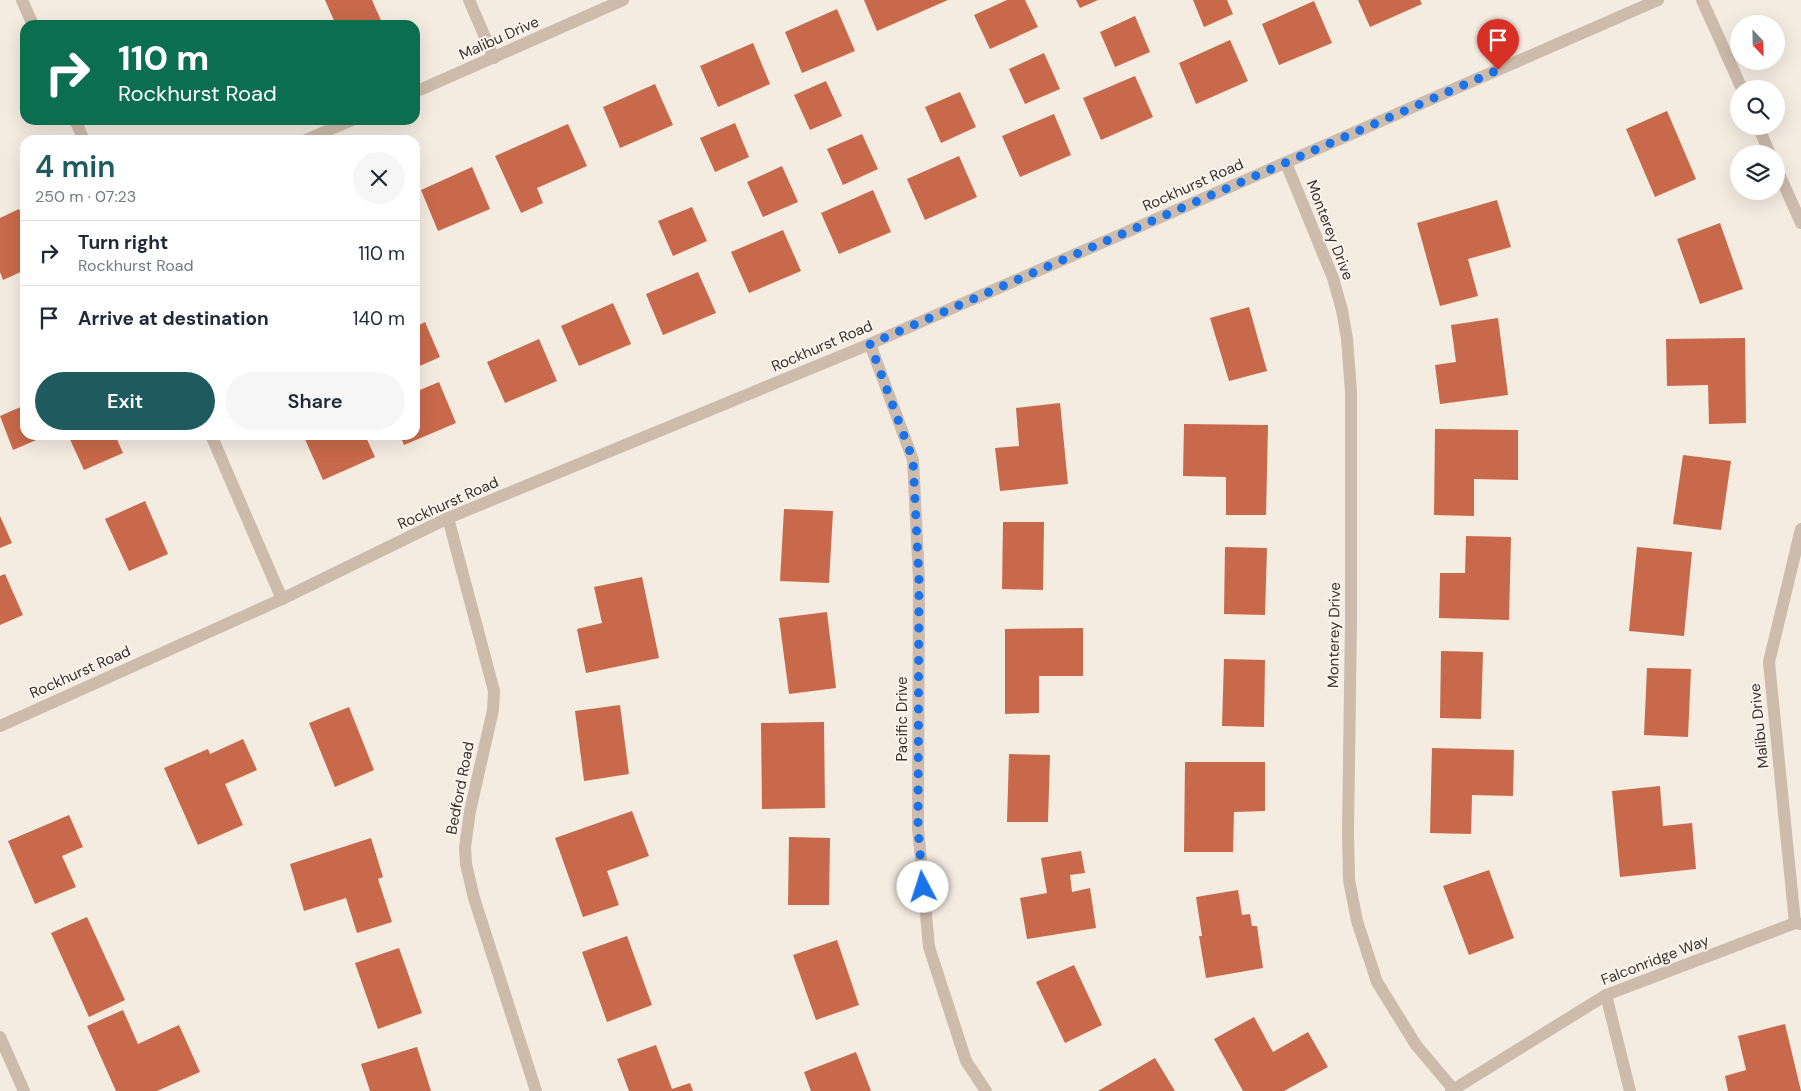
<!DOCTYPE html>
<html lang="en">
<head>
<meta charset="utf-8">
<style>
	body { margin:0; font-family:"DM Sans",sans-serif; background:#f6f6f7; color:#1f2937; height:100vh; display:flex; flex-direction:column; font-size:19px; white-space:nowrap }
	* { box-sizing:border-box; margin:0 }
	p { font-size:16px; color:#747a83 }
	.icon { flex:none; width:28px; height:28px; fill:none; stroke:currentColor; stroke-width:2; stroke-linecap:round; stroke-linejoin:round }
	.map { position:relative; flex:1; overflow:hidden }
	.sheet { position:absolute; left:20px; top:135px; width:400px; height:305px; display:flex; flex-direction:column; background:#fff; border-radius:15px; box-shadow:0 5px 20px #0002 }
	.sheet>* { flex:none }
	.banner { position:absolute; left:20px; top:20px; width:400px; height:105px; border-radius:15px; box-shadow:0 5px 20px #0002; background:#0b6e4f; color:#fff; overflow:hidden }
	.needle { width:32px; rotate:158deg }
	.fabs { position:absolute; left:1730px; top:15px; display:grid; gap:10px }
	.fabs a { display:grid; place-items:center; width:55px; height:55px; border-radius:50%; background:#fff; box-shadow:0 5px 20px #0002; font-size:25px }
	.pin { position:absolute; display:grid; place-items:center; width:42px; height:42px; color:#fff; margin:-51px -21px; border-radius:50% 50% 50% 0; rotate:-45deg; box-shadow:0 0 5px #0007 }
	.pin .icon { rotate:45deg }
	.me { position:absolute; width:55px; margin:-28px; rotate:355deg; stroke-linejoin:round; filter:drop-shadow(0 0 4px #0008) }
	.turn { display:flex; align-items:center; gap:18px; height:105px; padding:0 15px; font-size:22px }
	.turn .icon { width:65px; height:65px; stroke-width:2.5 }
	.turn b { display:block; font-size:35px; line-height:42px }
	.round { display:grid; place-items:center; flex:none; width:52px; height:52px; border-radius:26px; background:#f6f6f7 }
	.head { display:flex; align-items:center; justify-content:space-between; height:85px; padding:0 15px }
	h1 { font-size:30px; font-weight:600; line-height:38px; color:#1f5a5e }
	.primary-button { display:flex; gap:10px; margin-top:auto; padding:10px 15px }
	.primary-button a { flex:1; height:58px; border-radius:30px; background:#1f5a5e; color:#fff; font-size:20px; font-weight:600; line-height:58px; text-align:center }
	.primary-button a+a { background:#f6f6f7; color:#1f2937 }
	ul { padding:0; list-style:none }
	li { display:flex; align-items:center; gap:15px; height:65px; padding:0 15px; border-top:1px solid #e0e1e3 }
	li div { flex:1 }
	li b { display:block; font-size:19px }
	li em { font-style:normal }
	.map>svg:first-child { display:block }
	.building { fill:#c8694b }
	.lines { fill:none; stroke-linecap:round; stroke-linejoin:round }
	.minor { stroke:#cdbbac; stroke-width:12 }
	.route { stroke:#1a73e8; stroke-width:9; stroke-dasharray:0 16.2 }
	.labels { text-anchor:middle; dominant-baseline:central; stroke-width:4; stroke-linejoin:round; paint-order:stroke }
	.street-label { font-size:15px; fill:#3b302b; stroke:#fbf5ee }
</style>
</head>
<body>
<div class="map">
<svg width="1801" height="1091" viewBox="0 0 1801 1091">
	<rect width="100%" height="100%" fill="#f4ebe1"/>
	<g class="building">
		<path d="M325,0H372L383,25H336Z"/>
		<path d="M864,0H948L877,31Z"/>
		<path d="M1007,0H1025L1038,27L990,49L974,15Z"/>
		<path d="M1076,0H1098L1080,8Z"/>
		<path d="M1193,0H1227L1233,14L1204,27Z"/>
		<path d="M1358,0H1420L1422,4L1370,27Z"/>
		<path d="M1314,1L1332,43L1279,65L1262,24Z"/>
		<path d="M837,9L855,51L802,73L785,32Z"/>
		<path d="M1135,16L1150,52L1115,67L1100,32Z"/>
		<path d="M1230,40L1248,81L1196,104L1179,63Z"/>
		<path d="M753,43L770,84L718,107L700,66Z"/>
		<path d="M1044,53L1060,89L1025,104L1009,69Z"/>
		<path d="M1135,76L1153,117L1101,140L1083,98Z"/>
		<path d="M826,81L842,116L810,130L794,95Z"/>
		<path d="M655,84L673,125L620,148L603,107Z"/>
		<path d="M960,92L976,127L941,143L925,107Z"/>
		<path d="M1667,111L1696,179L1655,197L1626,129Z"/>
		<path d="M1054,114L1071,155L1020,177L1002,136Z"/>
		<path d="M735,123L749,157L715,172L700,138Z"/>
		<path d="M568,124L587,166L537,188L543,203L521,213L495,156Z"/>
		<path d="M862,134L878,169L843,185L827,149Z"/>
		<path d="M959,156L977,197L925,220L907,179Z"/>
		<path d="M782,166L798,202L763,217L747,182Z"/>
		<path d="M472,167L490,209L438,231L421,190Z"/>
		<path d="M873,190L891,232L839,254L821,213Z"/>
		<path d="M1497,200L1511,247L1468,259L1478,296L1440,306L1417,223Z"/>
		<path d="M692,207L707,241L673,256L658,221Z"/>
		<path d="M19,209L25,223V270L3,280L0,272V218Z"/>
		<path d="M1720,223L1743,289L1700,304L1677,239Z"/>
		<path d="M783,230L801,271L749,293L731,252Z"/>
		<path d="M698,272L716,313L663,335L646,294Z"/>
		<path d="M613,303L631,344L579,366L561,326Z"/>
		<path d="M1249,307L1267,371L1229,381L1210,318Z"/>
		<path d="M1498,318L1508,395L1440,404L1435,365L1456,362L1451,325Z"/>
		<path d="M425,322L440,357L415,368V327Z"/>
		<path d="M1745,338L1746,423L1709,424L1708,385L1667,386L1666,339Z"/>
		<path d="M539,339L557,381L505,403L487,362Z"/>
		<path d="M439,382L456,423L404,445L400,435H415V392Z"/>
		<path d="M1060,403L1068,484L1000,491L995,448L1019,446L1016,408Z"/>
		<path d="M25,405V435H48L13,450L0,416Z"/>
		<path d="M1184,424L1268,425L1266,515H1226V477L1183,476Z"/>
		<path d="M1435,429L1518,430V480L1474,479V516L1434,515Z"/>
		<path d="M68,435H115L123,453L84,470Z"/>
		<path d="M314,435H365L375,457L323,480L305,439Z"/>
		<path d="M1683,455L1731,461L1721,530L1673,524Z"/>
		<path d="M145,501L168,554L129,571L105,519Z"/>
		<path d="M784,509L833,511L829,583L780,581Z"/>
		<path d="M0,516L12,543L0,548Z"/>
		<path d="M1003,522H1044L1043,590L1002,589Z"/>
		<path d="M1466,536L1511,537L1509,620L1439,618L1440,573H1465Z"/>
		<path d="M1225,547L1267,548L1265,615L1224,614Z"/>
		<path d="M1637,547L1692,552L1684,636L1629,631Z"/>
		<path d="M5,574L23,615L0,625V576Z"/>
		<path d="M642,577L659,658L586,673L577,629L602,623L594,587Z"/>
		<path d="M827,612L836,688L789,694L779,618Z"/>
		<path d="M1083,628V676H1039V713L1005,714V629Z"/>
		<path d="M1441,651L1483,652L1481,719L1440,718Z"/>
		<path d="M1224,659L1265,660L1264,727L1222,726Z"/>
		<path d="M1647,668L1691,669L1688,737L1644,735Z"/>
		<path d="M620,705L629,774L584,781L575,711Z"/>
		<path d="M349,707L374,770L335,787L309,723Z"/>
		<path d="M824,722L825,808L762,809L761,723Z"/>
		<path d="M243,739L257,770L225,784L243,825L198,845L164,768L208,749L210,754Z"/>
		<path d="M1432,748L1514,750L1513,796L1472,795L1471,834L1430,833Z"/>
		<path d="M1009,754L1050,755L1048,822H1007Z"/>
		<path d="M1185,762H1265V811L1234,812L1233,852H1184Z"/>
		<path d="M1660,786L1663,826L1692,823L1696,869L1620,877L1612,791Z"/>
		<path d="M632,811L649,856L607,871L619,905L583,917L555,838Z"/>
		<path d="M69,815L83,847L62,856L76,887L35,904L8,841Z"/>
		<path d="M789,837L830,838L829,905H788Z"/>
		<path d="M371,838L383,877L378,879L392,922L357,933L346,898L304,911L290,864Z"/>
		<path d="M1081,851L1085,873L1070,875L1072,892L1090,888L1096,928L1027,939L1020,898L1047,893L1041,858Z"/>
		<path d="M1489,870L1514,938L1469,955L1443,886Z"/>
		<path d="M1238,890L1242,915L1250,914L1252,926H1257L1263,968L1206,978L1199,936H1202L1196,897Z"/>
		<path d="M87,917L125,1000L89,1017L51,933Z"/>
		<path d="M627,936L652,1005L607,1022L582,952Z"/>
		<path d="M837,940L859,1005L816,1020L793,955Z"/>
		<path d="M399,948L422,1013L378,1029L355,963Z"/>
		<path d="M1074,965L1102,1025L1065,1043L1036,982Z"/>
		<path d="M123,1010L138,1044L179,1025L200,1072L157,1091H116L87,1026Z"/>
		<path d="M1254,1017L1273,1052L1308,1032L1328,1067L1284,1091H1243L1214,1039Z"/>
		<path d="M1785,1024L1801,1091H1728L1725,1076L1746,1070L1738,1036Z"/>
		<path d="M656,1045L672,1089L690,1083L693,1091H629L617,1059Z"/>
		<path d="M417,1047L431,1091H370L361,1064Z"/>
		<path d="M856,1052L871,1091H811L804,1072Z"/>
		<path d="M1155,1058L1175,1091H1098Z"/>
	</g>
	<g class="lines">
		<g class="minor">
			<path d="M22,0L33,25"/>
			<path d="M469,0L494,58"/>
			<path d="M1702,0L1742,89"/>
			<path d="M415,92L623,0"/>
			<path d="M75,120L84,140"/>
			<path d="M1758,126L1770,154"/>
			<path d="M306,140L352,120"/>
			<path d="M1286,163L1333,278L1342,310L1347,339L1351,392V621L1348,831L1349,880L1357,921L1377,982L1416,1045L1454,1090"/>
			<path d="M1776,167L1801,223"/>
			<path d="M870,344L913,460L919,580L918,828L929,947L966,1061L986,1091"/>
			<path d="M211,435L282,599"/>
			<path d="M448,518L494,691L493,710L470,811L465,847L466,864L474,898L536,1091"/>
			<path d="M0,726L282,599L448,518L870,344L1658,0"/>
			<path d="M1795,923L1769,662L1801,529"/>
			<path d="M1606,995L1630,1091"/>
			<path d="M0,1037L24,1091"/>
			<path d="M1451,1091L1606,995L1795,923L1801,924"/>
		</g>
	</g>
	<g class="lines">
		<path class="route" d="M923,887L918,828L919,580L913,460L870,344L1498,70"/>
	</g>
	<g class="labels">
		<g class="street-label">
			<text transform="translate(499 38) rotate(-24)">Malibu Drive</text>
			<text transform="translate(1193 185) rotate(-24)">Rockhurst Road</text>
			<text transform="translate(1330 230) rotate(69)">Monterey Drive</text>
			<text transform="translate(822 346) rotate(-23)">Rockhurst Road</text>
			<text transform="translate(448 503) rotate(-24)">Rockhurst Road</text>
			<text transform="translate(1334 635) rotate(-89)">Monterey Drive</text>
			<text transform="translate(80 672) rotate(-24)">Rockhurst Road</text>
			<text transform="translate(902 719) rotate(-90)">Pacific Drive</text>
			<text transform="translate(1759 726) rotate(-96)">Malibu Drive</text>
			<text transform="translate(460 788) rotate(-79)">Bedford Road</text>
			<text transform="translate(1655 960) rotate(-21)">Falconridge Way</text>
		</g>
	</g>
</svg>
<div class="fabs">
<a><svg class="needle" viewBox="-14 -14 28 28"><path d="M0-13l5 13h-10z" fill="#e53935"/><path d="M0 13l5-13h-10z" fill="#747a83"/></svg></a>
<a><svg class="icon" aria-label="search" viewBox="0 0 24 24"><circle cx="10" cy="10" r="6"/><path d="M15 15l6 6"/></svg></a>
<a><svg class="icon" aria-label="layers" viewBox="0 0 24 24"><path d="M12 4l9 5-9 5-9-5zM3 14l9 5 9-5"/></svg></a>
</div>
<div class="pin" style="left:1498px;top:70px;background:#d93025"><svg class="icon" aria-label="arrive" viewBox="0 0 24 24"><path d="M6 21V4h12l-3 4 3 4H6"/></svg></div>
<svg class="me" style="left:923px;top:887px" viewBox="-20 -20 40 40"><circle r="19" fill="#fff"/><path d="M0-13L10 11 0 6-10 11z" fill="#1a73e8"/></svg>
<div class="banner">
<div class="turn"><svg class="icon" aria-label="right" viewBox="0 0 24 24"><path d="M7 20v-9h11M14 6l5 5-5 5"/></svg><div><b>110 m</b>Rockhurst Road</div></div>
</div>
<section class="sheet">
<div class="head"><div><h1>4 min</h1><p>250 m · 07:23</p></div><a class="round"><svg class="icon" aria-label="close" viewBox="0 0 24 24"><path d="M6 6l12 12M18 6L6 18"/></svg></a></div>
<ul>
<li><svg class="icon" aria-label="right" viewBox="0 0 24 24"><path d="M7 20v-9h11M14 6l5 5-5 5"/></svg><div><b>Turn right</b><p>Rockhurst Road</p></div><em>110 m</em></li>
<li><svg class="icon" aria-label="arrive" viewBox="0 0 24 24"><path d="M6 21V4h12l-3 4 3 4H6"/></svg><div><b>Arrive at destination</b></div><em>140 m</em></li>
</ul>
<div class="primary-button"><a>Exit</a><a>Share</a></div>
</section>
</div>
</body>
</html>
